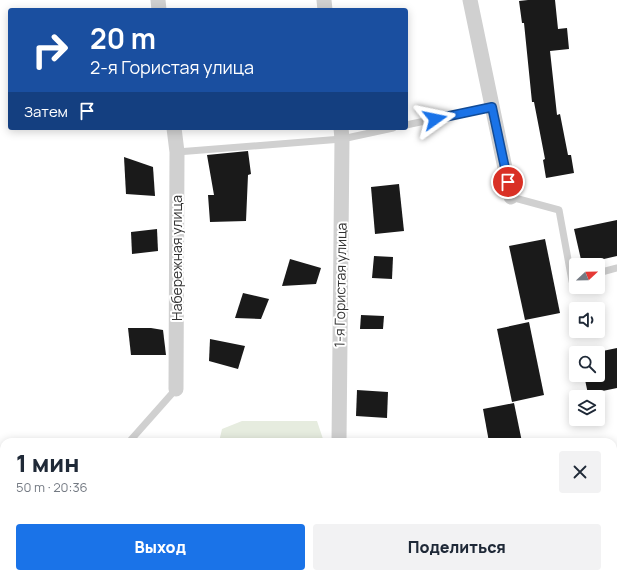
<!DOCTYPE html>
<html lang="ru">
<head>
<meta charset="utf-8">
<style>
	body { margin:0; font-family:Manrope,sans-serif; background:#f2f2f3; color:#1f2937; height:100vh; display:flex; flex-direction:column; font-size:15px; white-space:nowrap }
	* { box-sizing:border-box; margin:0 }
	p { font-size:13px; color:#747a83 }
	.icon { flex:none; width:22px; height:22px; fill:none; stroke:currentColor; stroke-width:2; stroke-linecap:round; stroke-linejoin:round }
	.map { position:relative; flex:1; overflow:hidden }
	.drawer { position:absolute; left:0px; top:438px; width:617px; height:140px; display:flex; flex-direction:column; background:#fff; border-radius:12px 12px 0 0; box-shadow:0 2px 10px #0003 }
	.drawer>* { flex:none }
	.top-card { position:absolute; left:8px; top:8px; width:400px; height:122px; border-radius:4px; box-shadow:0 2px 10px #0003; background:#1a4fa0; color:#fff; overflow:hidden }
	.needle { width:26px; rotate:68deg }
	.buttons { position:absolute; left:569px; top:258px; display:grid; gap:8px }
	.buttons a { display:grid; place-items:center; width:36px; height:36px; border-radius:4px; background:#fff; box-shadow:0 2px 10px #0003; font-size:20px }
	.pin { position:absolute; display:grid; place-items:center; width:34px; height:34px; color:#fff; margin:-17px; border:2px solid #fff; border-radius:50%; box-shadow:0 1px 4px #0007 }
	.me { position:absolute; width:44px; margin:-22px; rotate:78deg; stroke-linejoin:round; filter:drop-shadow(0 0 3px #0008) }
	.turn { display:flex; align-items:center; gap:14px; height:84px; padding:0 16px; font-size:18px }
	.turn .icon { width:52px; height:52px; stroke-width:2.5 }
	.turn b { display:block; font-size:28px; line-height:34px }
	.then { display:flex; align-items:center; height:38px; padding:0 16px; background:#0003; gap:8px; font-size:15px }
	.round { display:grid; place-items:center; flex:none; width:42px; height:42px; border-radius:4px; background:#f2f2f3 }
	.headline { display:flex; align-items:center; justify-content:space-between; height:68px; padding:0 16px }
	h1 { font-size:24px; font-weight:800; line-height:30px }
	.action { display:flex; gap:8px; margin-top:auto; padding:8px 16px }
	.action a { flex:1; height:46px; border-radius:4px; background:#1a73e8; color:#fff; font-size:16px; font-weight:800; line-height:46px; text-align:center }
	.action a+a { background:#f2f2f3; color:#1f2937 }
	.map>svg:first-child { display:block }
	.green { fill:#e6ecdf }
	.building { fill:#1a1a1a }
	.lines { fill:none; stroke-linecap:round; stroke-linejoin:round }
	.path { stroke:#cdcdcd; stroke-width:2.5; stroke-dasharray:2 2; stroke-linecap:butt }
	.service { stroke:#d0d0d0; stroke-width:7 }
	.minor { stroke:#d0d0d0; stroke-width:15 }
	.route-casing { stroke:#114b97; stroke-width:10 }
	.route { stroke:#1a73e8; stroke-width:7 }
	.labels { text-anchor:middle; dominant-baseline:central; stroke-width:4; stroke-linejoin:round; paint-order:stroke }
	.street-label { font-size:14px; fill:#333; stroke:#fff }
</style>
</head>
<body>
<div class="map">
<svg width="617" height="578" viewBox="0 0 617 578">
	<rect width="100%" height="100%" fill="#fff"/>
	<g class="green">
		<path d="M242,421H317L324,442H219L222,429Z"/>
		<path d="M247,574H440L439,578H246Z"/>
	</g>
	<g class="building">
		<path d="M528,0H555L558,29L567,28L569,49L550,51L557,115L560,114L568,155H571L574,173L546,178L543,160L545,159L534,102H532L524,23H522L519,1Z"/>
		<path d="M248,151L251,174L248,175L246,221L210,222L208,195H214L207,155Z"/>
		<path d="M124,157L153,167L155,196L126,194Z"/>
		<path d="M399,184L404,231L375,234L371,187Z"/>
		<path d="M617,220V256L582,264L574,229Z"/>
		<path d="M157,229L158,251L132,254L131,232Z"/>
		<path d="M545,239L560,313L525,320L509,246Z"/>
		<path d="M374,256L393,257L392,279L372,278Z"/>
		<path d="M290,259L321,268L316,284L282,286Z"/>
		<path d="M243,293L269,299L261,319L235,318Z"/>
		<path d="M361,315L384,316L383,329H360Z"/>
		<path d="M529,322L544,395L512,402L497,329Z"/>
		<path d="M128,328H151L163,330L166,355H131Z"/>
		<path d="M210,339L245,346L238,369L209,361Z"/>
		<path d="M617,348V388L588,394L584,375H598V353H593Z"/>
		<path d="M357,390L388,392L387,418L356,416Z"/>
		<path d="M514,403L522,442H489L483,409Z"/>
	</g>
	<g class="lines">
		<path class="path" d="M0,529L4,530"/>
		<g class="service">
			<path d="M406,125L492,107"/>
			<path d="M177,152L342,139L393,128"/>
			<path d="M511,197L559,210L572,281L576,280"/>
			<path d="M598,273L617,268"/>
			<path d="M129,442L176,389"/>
			<path d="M22,578L23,574"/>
		</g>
		<g class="minor">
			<path d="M158,0L159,10"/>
			<path d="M324,0L325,10"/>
			<path d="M470,0L511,197"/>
			<path d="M174,128L177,152L176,389"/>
			<path d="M339,442L342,139L341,128"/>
		</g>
	</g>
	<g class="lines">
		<g class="route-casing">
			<path id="route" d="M435,119L492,107L508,182"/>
		</g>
		<use href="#route" class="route"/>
	</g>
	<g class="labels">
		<g class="street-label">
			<text transform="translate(176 258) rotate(-90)">Набережная улица</text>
			<text transform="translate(340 285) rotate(-89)">1-я Гористая улица</text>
		</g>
	</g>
</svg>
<div class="buttons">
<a><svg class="needle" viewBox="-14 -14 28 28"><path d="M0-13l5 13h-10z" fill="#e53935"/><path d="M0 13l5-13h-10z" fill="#747a83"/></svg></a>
<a><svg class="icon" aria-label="sound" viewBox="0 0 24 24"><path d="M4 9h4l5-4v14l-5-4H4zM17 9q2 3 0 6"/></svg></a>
<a><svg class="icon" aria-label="search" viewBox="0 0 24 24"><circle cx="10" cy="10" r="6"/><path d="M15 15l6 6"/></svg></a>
<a><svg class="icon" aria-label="layers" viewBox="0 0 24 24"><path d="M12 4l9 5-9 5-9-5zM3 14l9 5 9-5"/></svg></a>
</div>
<div class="pin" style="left:508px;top:182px;background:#d93025"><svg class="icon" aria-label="arrive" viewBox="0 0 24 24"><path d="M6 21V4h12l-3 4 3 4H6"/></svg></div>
<svg class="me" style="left:435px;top:119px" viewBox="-20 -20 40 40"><path d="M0-17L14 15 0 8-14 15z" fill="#1a73e8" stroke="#fff" stroke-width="4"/></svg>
<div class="top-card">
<div class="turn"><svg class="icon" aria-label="right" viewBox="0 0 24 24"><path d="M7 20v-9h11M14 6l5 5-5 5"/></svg><div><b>20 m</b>2-я Гористая улица</div></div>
<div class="then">Затем<svg class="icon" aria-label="arrive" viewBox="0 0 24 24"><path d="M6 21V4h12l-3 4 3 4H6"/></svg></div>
</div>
<section class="drawer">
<div class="headline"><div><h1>1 мин</h1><p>50 m · 20:36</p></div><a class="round"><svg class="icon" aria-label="close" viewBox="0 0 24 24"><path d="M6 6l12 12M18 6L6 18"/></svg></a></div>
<div class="action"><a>Выход</a><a>Поделиться</a></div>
</section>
</div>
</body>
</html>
